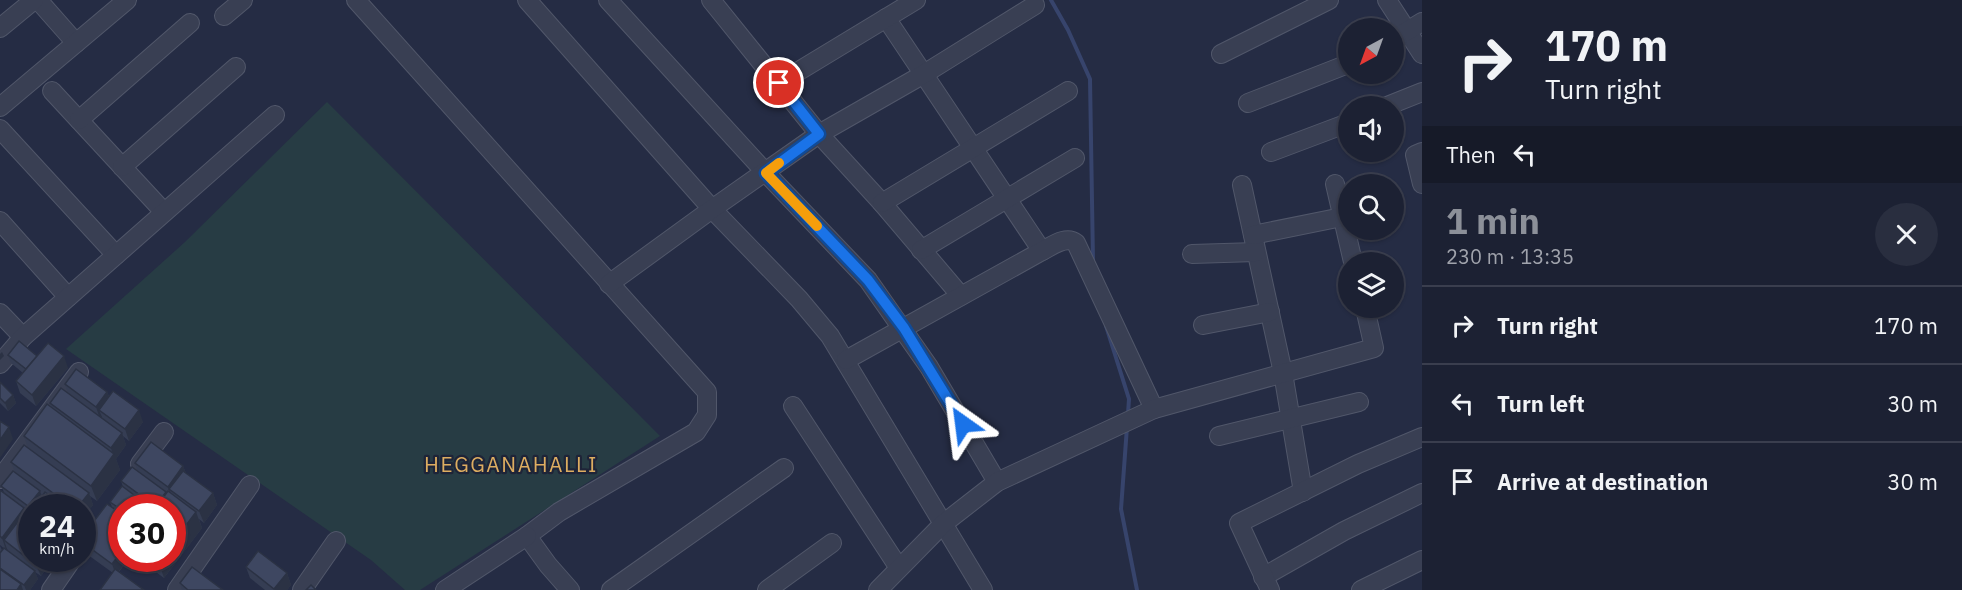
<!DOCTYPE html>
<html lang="en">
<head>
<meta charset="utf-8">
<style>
	body { margin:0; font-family:"IBM Plex Sans",sans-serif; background:#292e3f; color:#f1f3f6; height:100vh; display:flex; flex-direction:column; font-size:22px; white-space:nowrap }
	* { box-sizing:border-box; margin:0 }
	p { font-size:20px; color:#a0a3ac }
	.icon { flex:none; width:33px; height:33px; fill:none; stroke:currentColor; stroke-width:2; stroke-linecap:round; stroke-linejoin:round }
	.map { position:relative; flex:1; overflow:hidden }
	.panel { display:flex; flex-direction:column; background:#1c2133; width:540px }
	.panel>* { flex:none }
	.guide { background:#1c2133; color:#f1f3f6; overflow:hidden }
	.needle { width:39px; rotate:221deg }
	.controls { position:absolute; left:1338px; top:18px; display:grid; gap:12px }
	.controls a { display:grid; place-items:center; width:66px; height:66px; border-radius:50%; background:#1c2133; box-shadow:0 2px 4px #0004,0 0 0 2px #3a3e4e; font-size:30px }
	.speed { position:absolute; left:18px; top:494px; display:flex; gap:12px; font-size:30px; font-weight:700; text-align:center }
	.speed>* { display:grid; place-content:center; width:78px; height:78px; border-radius:50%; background:#1c2133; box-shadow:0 2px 4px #0004,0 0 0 2px #3a3e4e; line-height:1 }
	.speed small { font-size:15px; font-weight:400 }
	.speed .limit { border:9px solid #d22; background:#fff; color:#111 }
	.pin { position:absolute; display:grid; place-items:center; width:51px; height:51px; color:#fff; margin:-26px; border:3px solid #fff; border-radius:50%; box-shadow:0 2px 6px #0007 }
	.me { position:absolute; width:66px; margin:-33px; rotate:329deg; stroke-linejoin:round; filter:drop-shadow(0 0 4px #0008) }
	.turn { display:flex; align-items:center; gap:21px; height:126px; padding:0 24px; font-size:27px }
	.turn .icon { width:78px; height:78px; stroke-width:2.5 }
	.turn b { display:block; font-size:42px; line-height:51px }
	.then { display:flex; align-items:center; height:57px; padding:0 24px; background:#0003; gap:12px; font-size:22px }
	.round { display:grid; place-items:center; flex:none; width:63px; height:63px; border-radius:32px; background:#292e3f }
	.head { display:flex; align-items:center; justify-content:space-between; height:102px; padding:0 24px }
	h1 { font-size:36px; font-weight:800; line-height:45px; color:#8c9099 }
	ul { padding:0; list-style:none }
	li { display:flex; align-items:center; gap:18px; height:78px; padding:0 24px; border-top:2px solid #3a3e4e }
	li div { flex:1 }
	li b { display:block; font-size:22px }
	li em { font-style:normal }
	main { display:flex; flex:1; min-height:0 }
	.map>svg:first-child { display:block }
	.green { fill:#273c44 }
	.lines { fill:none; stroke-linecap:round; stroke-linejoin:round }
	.stream { stroke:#37446c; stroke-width:4 }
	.minor-casing { stroke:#51576a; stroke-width:20 }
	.minor { stroke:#393f53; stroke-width:18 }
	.wall { fill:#353d53 }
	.shaded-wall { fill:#2b3244 }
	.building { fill:#3e4761; stroke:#2b3244; stroke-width:1.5 }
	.route-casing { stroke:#114b97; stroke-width:15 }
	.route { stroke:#1a73e8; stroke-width:10 }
	.slow { stroke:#f59e0b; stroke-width:10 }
	.labels { text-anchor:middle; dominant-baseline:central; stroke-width:4.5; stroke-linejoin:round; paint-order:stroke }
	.quarter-label { font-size:21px; letter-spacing:1.5px; fill:#ddad61; stroke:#1e2438 }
</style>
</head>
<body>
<main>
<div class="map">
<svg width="1422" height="590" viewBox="0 0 1422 590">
	<rect width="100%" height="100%" fill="#252c44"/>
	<path class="green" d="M327,102L660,436L420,590H405L371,560L66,349L185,242Z"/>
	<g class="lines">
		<g class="stream">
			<path d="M1051,0L1068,30L1090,79L1093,261"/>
			<path d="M1106,326L1129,399L1128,414"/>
			<path d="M1127,427L1121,509L1137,590"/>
		</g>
		<g class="minor-casing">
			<g id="minor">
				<path d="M38,0L76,43"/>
				<path d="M356,0L707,392V415L696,432L559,512L527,536L548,565L570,590"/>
				<path d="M527,0L712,209L799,299L830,336L983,590"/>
				<path d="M608,0L766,173L868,280L929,367L997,482"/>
				<path d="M711,0L819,134L882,203L961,296"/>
				<path d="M1387,0L1422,54"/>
				<path d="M224,16L243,0"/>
				<path d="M886,18L1042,251"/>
				<path d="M0,28L34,0"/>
				<path d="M1394,39L1422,22"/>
				<path d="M1221,54L1329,0"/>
				<path d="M779,83L916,0"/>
				<path d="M52,91L164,212"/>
				<path d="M1248,103L1348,64"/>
				<path d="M1387,106L1422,92"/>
				<path d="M0,107L127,0"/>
				<path d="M79,120L190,23"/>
				<path d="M0,129L116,255"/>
				<path d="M1271,152L1348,123"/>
				<path d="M1422,152L1415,155L1422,184"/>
				<path d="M122,167L236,67"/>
				<path d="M1335,184L1353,262"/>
				<path d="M1242,185L1283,373L1303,492"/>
				<path d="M882,203L1068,91"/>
				<path d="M0,221L68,297"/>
				<path d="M1253,235L1342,217"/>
				<path d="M921,250L1075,158"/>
				<path d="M1192,254L1256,252"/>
				<path d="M609,284L712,209L819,134L924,74L1035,5"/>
				<path d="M0,313L23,337"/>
				<path d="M1203,325L1270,312"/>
				<path d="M846,360L1042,251C1052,246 1066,235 1076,243L1154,409"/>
				<path d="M0,364L23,337L275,115"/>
				<path d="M793,406L899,568"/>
				<path d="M1219,436L1359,402"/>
				<path d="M140,464L164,432"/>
				<path d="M0,479L79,372"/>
				<path d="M1263,577L1344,531L1422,493"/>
				<path d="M51,590L73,558"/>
				<path d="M177,590L250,485"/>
				<path d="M302,590L336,541"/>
				<path d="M445,590L527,536"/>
				<path d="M611,590L784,468"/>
				<path d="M767,590L832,543"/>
				<path d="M878,590L943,524L997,482L1154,409L1374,348L1365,308"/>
				<path d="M1270,590L1239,523L1358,464L1422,437"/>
				<path d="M1361,590L1422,560"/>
			</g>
		</g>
		<use href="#minor" class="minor"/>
	</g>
	<g class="wall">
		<path d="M8,355L37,356L68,368L36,406L20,393L16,381L23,373L11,363Z"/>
		<path d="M0,382L13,395L16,403L8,411L0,403Z"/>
		<path d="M65,384L107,392L109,396L143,422L129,441L123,436L126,445L116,459L120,470L97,501L90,496L93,505L82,519V507H32V558H54L41,576L35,572L38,579L30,590H0V546L2,550L8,551L7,549L6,550L0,545V490L4,492L1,486L15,472L11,462L28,448L24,436L52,408L50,403L68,393Z"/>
		<path d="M135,463L183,466L186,473L213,493L217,505L204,523L199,519L202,528L164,578L137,558H172V507H122V558H129L119,572L113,573L84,552L82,547V537L112,507L110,502L123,487L121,481L138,472Z"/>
		<path d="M246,567L287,573L291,585L287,590H265L250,578Z"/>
		<path d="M180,583L223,590H182Z"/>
	</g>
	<g class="shaded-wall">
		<path d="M2,352L4,356L0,360V354Z"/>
		<path d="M64,356L68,368L36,406L32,395Z"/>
		<path d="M107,392L112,404L99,410L102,417L100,419L96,407Z"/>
		<path d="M13,395L16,403L8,411L5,403Z"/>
		<path d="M139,410L143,422L129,441L125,429Z"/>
		<path d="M9,427L13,439L0,458V440Z"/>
		<path d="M122,433L126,445L116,459L120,470L97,501L91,486L113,455L111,448Z"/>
		<path d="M183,466L188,478L169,489L173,498L172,499L168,487Z"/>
		<path d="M40,491L43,499L35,506V507H32L31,514L28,506Z"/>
		<path d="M89,493L93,505L82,519V507H78Z"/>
		<path d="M213,493L217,505L204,523L199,511Z"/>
		<path d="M24,508L28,519L4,540L7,549L6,550L2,538Z"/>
		<path d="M196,512L202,528L164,578L159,563L162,558H172V544Z"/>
		<path d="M122,551V558H129L116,575L112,564Z"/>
		<path d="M41,558H54L41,576L36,565Z"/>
		<path d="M35,571L38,579L30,590H26L24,585Z"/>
		<path d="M287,573L291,585L287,590H275L274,589Z"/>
		<path d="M21,584L23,590H17Z"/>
	</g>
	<g class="building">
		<path d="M19,341L37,356L26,369L8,355Z"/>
		<path d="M48,343L64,356L32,395L16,381Z"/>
		<path d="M76,369L107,392L96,407L65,384Z"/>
		<path d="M0,382L13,395L5,403L0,398Z"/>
		<path d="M61,388L122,433L111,448L50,403Z"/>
		<path d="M113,391L139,410L125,429L99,410Z"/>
		<path d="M47,404L114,454L91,486L24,436Z"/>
		<path d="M0,421L9,427L0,440Z"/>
		<path d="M151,442L183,466L168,487L135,463Z"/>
		<path d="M24,445L89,493L78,507H72L11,462Z"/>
		<path d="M132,467L166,492L155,506L121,481Z"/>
		<path d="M13,471L40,491L28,506L1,486Z"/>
		<path d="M183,471L213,493L199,511L169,489Z"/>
		<path d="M122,486L150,507H122V510L110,502Z"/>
		<path d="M0,490L24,508L2,538L0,536Z"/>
		<path d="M168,491L196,512L172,544V507H156Z"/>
		<path d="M45,492L65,507H36L35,506Z"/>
		<path d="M107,504L122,514V551L112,564L82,542V537Z"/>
		<path d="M29,507L32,509V558H41L36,565L4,540Z"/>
		<path d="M4,548L35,571L24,585L0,568V553Z"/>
		<path d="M258,551L287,573L274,589L246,567Z"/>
		<path d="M152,558H162L159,563Z"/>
		<path d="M192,567L223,590H188L180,583Z"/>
		<path d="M0,569L21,584L17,590H0Z"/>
		<path d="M115,569L144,590H100Z"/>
		<path d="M311,585L316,590H306Z"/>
	</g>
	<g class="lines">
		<g class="route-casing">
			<path id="route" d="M779,83L819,134L766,173L868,280L904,328L963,424"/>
		</g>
		<use href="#route" class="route"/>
		<path class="slow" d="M779,163L766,173L817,226"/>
	</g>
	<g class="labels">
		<g class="quarter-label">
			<text x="511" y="464">HEGGANAHALLI</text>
		</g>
	</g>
</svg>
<div class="controls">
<a><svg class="needle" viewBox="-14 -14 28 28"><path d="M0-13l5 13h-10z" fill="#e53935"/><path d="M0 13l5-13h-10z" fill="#a0a3ac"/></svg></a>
<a><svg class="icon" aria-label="sound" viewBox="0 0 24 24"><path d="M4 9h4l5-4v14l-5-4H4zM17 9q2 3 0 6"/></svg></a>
<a><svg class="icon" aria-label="search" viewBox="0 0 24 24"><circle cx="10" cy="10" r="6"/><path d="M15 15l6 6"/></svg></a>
<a><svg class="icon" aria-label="layers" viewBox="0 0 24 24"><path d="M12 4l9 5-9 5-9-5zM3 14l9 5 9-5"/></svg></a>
</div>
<div class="speed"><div>24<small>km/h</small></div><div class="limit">30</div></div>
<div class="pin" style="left:779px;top:83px;background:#d93025"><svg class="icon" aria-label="arrive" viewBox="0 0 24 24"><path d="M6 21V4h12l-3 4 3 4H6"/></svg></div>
<svg class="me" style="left:963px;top:424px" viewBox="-20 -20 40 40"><path d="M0-17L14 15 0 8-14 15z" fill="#1a73e8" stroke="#fff" stroke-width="4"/></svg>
</div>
<section class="panel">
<div class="guide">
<div class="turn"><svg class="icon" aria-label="right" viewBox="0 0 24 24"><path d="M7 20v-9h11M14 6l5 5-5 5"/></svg><div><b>170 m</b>Turn right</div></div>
<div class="then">Then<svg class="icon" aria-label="left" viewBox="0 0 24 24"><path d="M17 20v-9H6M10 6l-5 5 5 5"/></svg></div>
</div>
<div class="head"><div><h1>1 min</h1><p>230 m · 13:35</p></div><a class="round"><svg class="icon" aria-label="close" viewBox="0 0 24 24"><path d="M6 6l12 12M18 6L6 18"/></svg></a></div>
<ul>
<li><svg class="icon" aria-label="right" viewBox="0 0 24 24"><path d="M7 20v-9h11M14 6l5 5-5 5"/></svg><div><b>Turn right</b></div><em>170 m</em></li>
<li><svg class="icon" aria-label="left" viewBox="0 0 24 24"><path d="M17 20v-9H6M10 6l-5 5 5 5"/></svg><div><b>Turn left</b></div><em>30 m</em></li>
<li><svg class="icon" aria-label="arrive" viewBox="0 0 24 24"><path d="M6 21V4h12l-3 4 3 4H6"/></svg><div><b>Arrive at destination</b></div><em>30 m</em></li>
</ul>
</section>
</main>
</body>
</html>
